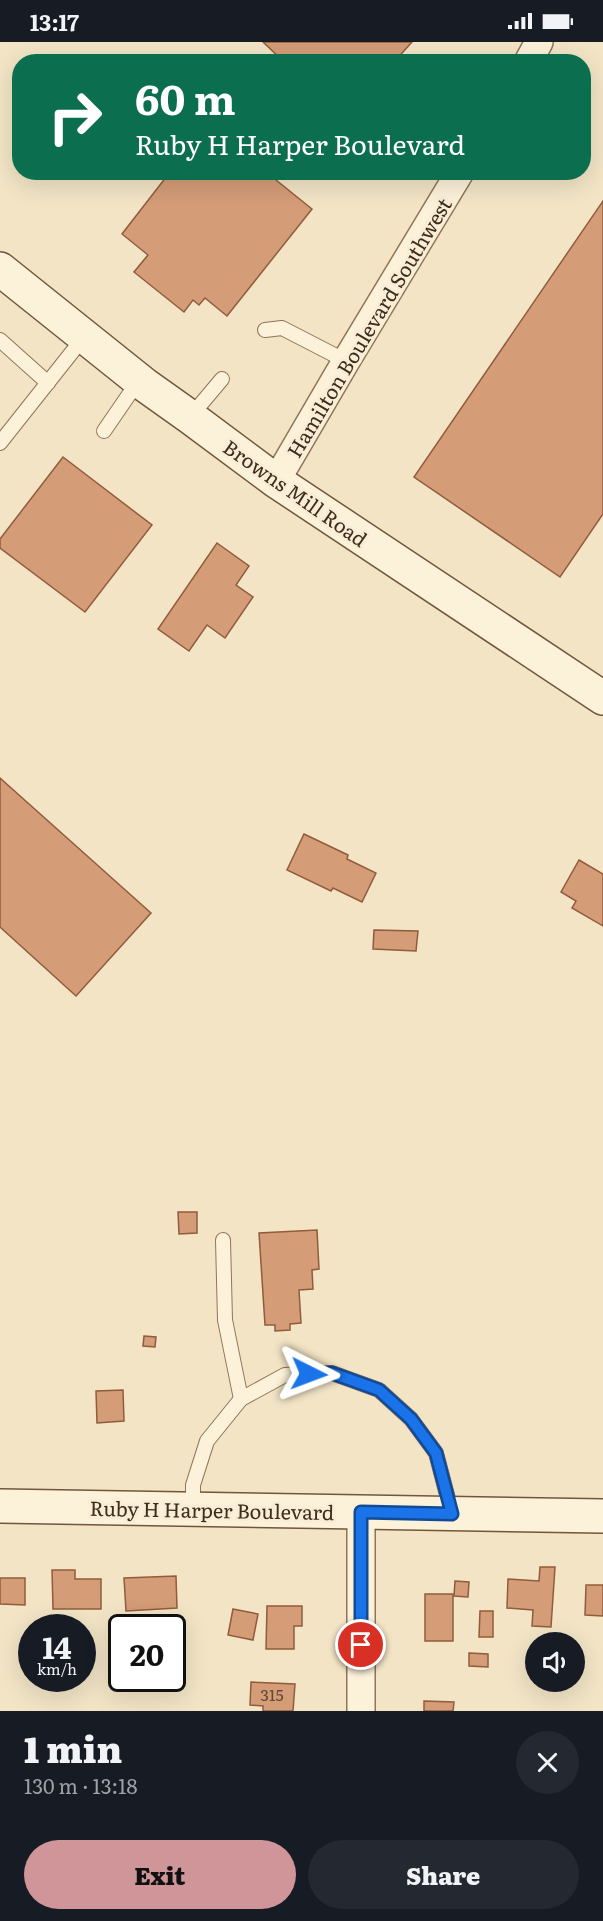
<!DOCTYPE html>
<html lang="en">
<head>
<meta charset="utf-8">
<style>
	body { margin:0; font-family:Literata,serif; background:#242831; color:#f1f3f6; height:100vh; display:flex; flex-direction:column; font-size:22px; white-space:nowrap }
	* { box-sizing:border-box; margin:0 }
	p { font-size:20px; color:#9ea1a6 }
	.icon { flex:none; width:33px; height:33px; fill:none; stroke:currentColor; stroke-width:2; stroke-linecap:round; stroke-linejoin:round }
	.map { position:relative; height:1669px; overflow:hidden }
	.drawer { display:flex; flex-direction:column; background:#171b24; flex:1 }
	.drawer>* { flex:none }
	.hud { position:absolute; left:12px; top:12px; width:579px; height:126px; border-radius:24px; box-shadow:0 6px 24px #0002; background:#0b6e4f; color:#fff; overflow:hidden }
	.tools { position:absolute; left:525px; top:1590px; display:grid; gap:12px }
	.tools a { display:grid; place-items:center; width:60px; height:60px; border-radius:50%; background:#171b24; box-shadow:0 6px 24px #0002; font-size:30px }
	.speed { position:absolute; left:18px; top:1572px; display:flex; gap:12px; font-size:30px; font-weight:700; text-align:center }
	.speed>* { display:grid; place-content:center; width:78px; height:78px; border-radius:50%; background:#171b24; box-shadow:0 6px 24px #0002; line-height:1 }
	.speed small { font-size:15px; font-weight:400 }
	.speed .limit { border:3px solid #111; border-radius:9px; background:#fff; color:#111 }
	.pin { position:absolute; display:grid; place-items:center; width:51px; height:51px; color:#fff; margin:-26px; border:3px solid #fff; border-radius:50%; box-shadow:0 2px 6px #0007 }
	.me { position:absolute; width:66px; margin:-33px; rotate:93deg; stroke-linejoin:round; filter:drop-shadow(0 0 4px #0008) }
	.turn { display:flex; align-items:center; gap:21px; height:126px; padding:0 24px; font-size:27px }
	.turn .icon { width:78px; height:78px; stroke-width:2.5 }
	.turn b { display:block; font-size:42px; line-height:51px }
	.round { display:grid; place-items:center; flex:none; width:63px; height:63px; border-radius:32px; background:#242831 }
	.overview { display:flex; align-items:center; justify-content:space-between; height:102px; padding:0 24px }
	h1 { font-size:36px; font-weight:800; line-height:45px }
	.cta { display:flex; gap:12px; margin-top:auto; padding:12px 24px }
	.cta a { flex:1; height:69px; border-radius:36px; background:#cf9598; color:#111; font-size:24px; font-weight:800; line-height:69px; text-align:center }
	.cta a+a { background:#242831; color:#f1f3f6 }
	.status { display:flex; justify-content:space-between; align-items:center; height:42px; padding:0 30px; background:#171b24; direction:ltr }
	.status svg { height:16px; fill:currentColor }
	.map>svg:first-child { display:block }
	.building { fill:#d49c77; stroke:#915c3c; stroke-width:1.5 }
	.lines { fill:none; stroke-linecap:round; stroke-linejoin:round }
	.lane-casing { stroke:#907559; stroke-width:16 }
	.street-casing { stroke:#907559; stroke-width:30 }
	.secondary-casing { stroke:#71563c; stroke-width:36 }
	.lane { stroke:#fcf1d9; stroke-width:14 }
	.street { stroke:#fcf1d9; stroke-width:27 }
	.secondary { stroke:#fcf1d9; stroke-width:33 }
	.route-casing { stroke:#114b97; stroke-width:15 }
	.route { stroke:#1a73e8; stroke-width:10 }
	.labels { text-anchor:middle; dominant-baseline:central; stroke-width:6; stroke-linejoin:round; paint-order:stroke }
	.number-label { font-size:16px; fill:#644934 }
	.street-label { font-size:20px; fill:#3e2d1e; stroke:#f9eed5 }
</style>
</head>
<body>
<div class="status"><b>13:17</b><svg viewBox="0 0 49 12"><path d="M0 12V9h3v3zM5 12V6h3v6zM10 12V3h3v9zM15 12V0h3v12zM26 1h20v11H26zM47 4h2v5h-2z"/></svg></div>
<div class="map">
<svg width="603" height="1669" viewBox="0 0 603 1669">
	<rect width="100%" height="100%" fill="#f2e4c5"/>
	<g class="building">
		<path d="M263,0H412L394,20H284Z"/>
		<path d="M170,130H266L312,167L227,274L205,256L199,263L193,258L184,270L134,230L148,213L122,192Z"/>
		<path d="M603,159V472L560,535L414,435Z"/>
		<path d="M63,415L152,483L85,570L0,506V497Z"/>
		<path d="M217,501L249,524L236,543L253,555L225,596L207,583L189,609L158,587Z"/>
		<path d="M0,736L151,871L76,954L0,885Z"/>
		<path d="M304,792L348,813L347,817L376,831L362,860L333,846L331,849L287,828Z"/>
		<path d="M579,818L603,832V884L572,866L576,859L561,850Z"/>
		<path d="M374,888L418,889L416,909L373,907Z"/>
		<path d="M178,1170H197V1191L179,1192Z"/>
		<path d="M317,1188L319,1227L312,1228L313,1247L299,1248L301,1281L290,1282V1288L275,1289V1283H265L259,1191Z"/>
		<path d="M144,1294L156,1295L155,1305L143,1304Z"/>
		<path d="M123,1348L124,1379L97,1381L96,1349Z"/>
		<path d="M540,1525H555L551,1585L532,1584L533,1568L507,1566L508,1537L539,1539Z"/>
		<path d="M52,1528H75V1537H101V1567H53Z"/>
		<path d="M176,1534L177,1566L126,1569L124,1536Z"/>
		<path d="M0,1536H25V1563L0,1562Z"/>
		<path d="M455,1539L469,1540L468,1555L454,1554Z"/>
		<path d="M586,1543H603V1574L585,1573Z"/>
		<rect x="425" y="1552" width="28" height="47"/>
		<path d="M267,1564H302V1584H294V1607H266Z"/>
		<path d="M233,1567L258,1572L253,1598L228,1593Z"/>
		<path d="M480,1569H493V1595H479Z"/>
		<path d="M469,1611L488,1612V1625L469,1624Z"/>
		<path d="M251,1640L295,1642L293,1669H263V1664L250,1663Z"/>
		<path d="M424,1659L454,1660L453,1669H424Z"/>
	</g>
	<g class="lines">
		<g class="lane-casing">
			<g id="lane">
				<path d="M265,288L282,286L346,319"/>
				<path d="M0,298L48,341"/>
				<path d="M190,375L222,337"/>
				<path d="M104,389L139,338"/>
				<path d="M0,401L84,295"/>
				<path d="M223,1198L225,1278L241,1357"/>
				<path d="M193,1467V1443L207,1399L241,1357L285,1333L332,1331L379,1348L411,1377L436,1411L452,1472"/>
			</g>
		</g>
		<g class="street-casing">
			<g id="street">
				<path d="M528,20L539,0"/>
				<path d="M276,439L346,319L460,130"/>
				<path d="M361,1669V1470"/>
			</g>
		</g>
		<g class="secondary-casing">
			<g id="secondary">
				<path d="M0,227L145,343L190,375L276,439L603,656"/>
				<path d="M0,1464L603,1474"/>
			</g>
		</g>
		<use href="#lane" class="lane"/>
		<use href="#street" class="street"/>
		<use href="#secondary" class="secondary"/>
	</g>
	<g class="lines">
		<g class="route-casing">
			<path id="route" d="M309,1332L332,1331L379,1348L411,1377L436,1411L452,1472L361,1470V1603"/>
		</g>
		<use href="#route" class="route"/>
	</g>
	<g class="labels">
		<g class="number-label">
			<text x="272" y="1652">315</text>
		</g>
		<g class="street-label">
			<text transform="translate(368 285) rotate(-59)">Hamilton Boulevard Southwest</text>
			<text transform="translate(296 450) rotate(35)">Browns Mill Road</text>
			<text transform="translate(212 1467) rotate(1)">Ruby H Harper Boulevard</text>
		</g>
	</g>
</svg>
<div class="tools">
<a><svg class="icon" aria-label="sound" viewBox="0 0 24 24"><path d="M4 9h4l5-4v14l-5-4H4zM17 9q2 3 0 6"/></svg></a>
</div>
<div class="speed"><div>14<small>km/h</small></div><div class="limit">20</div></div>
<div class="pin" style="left:361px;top:1603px;background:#d93025"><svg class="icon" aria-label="arrive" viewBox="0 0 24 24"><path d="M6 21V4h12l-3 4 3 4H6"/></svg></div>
<svg class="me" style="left:309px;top:1332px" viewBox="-20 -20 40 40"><path d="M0-17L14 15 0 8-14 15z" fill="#1a73e8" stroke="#fff" stroke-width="4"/></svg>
<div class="hud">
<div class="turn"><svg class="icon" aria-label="right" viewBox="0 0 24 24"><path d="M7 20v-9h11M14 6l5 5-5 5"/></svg><div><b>60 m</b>Ruby H Harper Boulevard</div></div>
</div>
</div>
<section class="drawer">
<div class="overview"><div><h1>1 min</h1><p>130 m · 13:18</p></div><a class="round"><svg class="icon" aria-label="close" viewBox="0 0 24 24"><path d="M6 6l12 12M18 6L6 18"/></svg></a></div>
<div class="cta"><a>Exit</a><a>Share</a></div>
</section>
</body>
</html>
